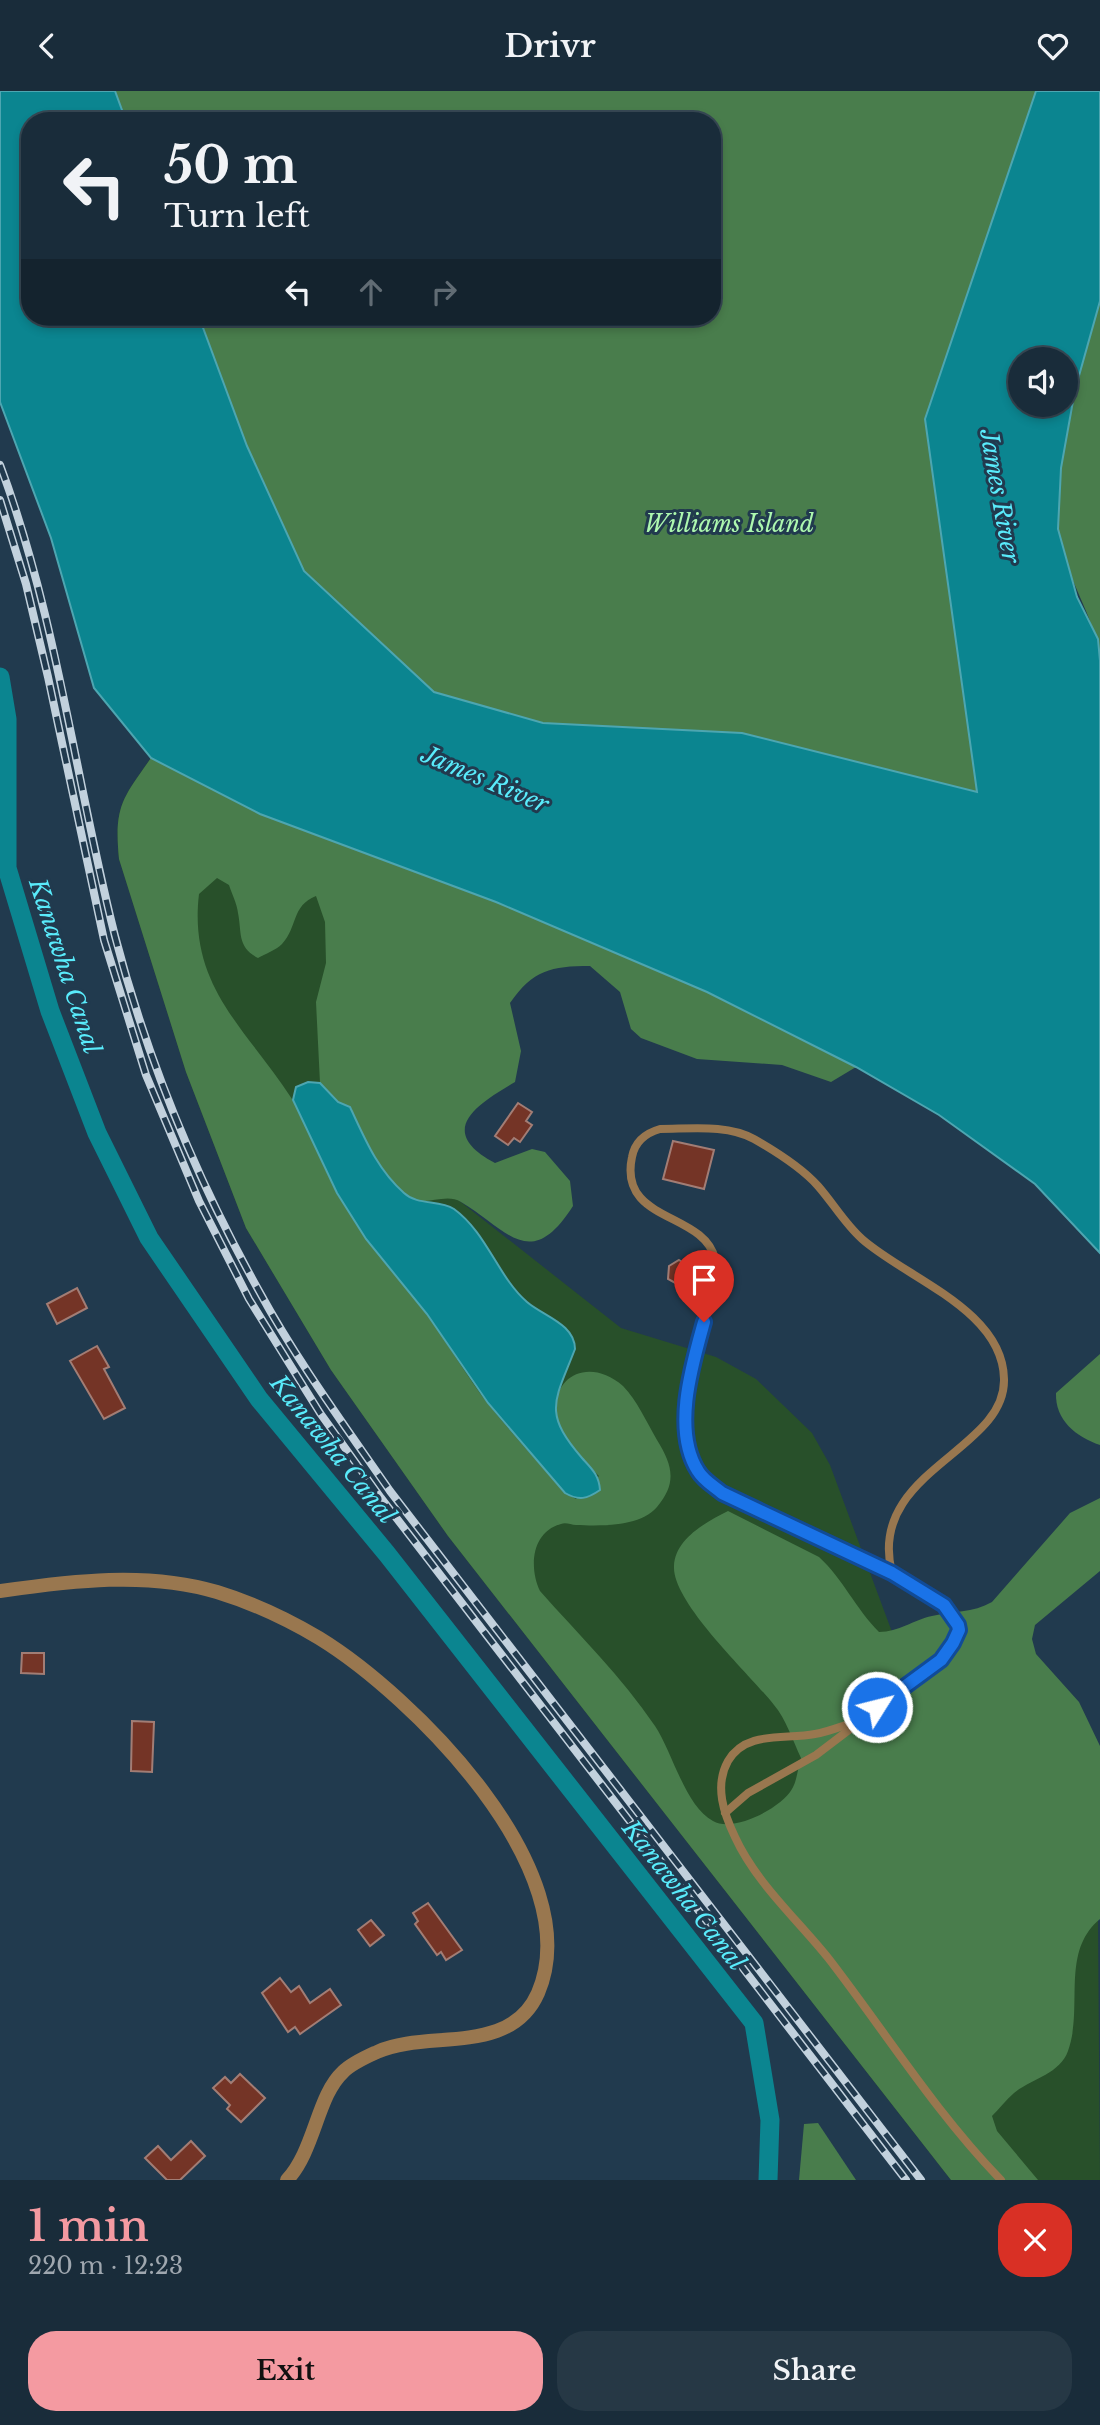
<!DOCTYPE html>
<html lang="en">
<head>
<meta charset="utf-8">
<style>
	body { margin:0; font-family:"Libre Baskerville",serif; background:#263845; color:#f1f3f6; height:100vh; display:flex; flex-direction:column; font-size:26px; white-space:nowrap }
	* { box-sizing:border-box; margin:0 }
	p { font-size:23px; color:#9fa7af }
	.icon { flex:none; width:38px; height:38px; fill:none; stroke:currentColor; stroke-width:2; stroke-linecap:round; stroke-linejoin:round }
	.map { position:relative; height:2089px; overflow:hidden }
	.side { display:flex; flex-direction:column; background:#192c3a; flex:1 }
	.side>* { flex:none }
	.guide { position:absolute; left:21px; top:21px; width:700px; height:214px; border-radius:28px; box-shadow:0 4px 10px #0003,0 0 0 2px #374854; background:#192c3a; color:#f1f3f6; overflow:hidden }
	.tools { position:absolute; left:1008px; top:256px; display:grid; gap:14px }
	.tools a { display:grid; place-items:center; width:70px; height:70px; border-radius:50%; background:#192c3a; box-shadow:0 4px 10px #0003,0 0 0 2px #374854; font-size:35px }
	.pin { position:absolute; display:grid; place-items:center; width:60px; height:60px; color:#fff; margin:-72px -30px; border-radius:50% 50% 50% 0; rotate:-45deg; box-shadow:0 0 7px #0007 }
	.pin .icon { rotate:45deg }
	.me { position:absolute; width:77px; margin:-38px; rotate:54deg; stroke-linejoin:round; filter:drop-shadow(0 0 5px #0008) }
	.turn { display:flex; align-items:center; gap:24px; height:147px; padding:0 28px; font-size:32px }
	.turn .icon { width:91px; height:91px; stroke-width:2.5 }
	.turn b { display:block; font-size:49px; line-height:60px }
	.lanes { display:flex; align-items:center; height:66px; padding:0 28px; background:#0003; justify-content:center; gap:35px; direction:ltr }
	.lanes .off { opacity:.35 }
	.round { display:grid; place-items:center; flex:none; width:74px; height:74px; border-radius:28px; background:#263845 }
	.headline { display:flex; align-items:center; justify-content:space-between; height:119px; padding:0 28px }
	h1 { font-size:42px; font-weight:600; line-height:52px; color:#f49aa1 }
	.cta { display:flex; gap:14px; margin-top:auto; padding:14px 28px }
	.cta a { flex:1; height:80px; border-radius:28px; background:#f49aa1; color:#111; font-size:28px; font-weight:600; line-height:80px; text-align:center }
	.cta a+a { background:#263845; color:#f1f3f6 }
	header { display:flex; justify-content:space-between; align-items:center; height:91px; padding:0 28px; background:#192c3a; font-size:32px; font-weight:600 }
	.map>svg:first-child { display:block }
	.green { fill:#28502a }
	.forest { fill:#497d4c }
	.water { fill:#0b8590; stroke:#4da6b1; stroke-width:2; fill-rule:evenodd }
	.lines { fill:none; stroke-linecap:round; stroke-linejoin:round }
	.canal { stroke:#0b8590; stroke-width:19 }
	.building { fill:#743426; stroke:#a27d75; stroke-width:2 }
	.lane { stroke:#99774f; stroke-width:8 }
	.street { stroke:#99774f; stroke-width:14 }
	.rail-casing { stroke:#c2d1dd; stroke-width:8 }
	.rail { stroke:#213a4e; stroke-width:5; stroke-dasharray:16; stroke-linecap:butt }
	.route-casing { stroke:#114b97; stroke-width:18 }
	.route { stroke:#1a73e8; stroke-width:12 }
	.labels { text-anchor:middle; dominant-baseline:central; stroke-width:6; stroke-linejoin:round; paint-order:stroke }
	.park-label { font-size:23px; font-style:italic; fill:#adf8af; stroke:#213a4e }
	.water-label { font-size:24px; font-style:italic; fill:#59ebfb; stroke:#213a4e }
</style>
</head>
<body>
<header><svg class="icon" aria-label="back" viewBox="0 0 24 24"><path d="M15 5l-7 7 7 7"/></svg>Drivr<svg class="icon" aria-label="heart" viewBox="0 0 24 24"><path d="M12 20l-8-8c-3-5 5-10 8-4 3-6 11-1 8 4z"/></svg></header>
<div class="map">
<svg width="1100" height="2089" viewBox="0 0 1100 2089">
	<rect width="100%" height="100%" fill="#213a4e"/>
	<path class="green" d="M151,667L260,723L458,978L457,1108L621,1237L716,1266L756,1288L812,1342L830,1374L892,1541L1098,1829L1100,2089H951L448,1445L331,1279L246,1137L186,981L119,768C114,716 122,708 151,667Z"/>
	<g class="forest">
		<path d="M115,0H1036L925,328L977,702L742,642L543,632L434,601L304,480L247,355L199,226H712V30H126Z"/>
		<path d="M1099,210H1100V570C1096,524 1063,485 1058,438C1051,362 1081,283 1099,210Z"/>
		<path d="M151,667L260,723L496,811L707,901L856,976L831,991L782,974L697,968L641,947L631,938L620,901L590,875C551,875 533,879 510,912L521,960L515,991C480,1012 433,1039 495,1072L532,1058L545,1061L570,1090L573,1115C530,1182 508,1139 461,1111C448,1103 431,1112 418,1110C389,1105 361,1040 350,1016L338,1011L320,992L316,911L326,872L325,831L316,805C291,815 298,836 282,853C276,859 265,863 258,867C237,856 242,842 238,822C237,813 232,803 229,794L217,787L199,803C188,896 247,938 292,1008C311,1037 320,1073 338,1103C363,1147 396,1183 426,1222C448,1252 466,1285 489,1314C513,1344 540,1373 565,1402L576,1408L599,1385C585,1370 561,1351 557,1330C548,1285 589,1265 623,1295C637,1309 647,1332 657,1349C673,1375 677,1392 657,1416C640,1436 601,1435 576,1434C571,1434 566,1431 561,1433C531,1441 529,1477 540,1500C578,1543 622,1586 655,1635C672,1660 685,1715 713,1730C734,1742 781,1717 792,1698C797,1690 798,1676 801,1667C793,1650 786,1628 774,1614C751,1584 672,1512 674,1475C675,1448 706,1431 728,1420L819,1466C843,1488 856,1518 879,1541C899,1541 913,1529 932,1525C952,1520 973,1522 992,1511L1070,1422L1100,1407V1480L1035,1534L1032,1548L1036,1563L1079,1611L1100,1655V1828C1060,1861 1084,1916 1068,1960C1060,1983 1031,1988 1014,2002C1006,2009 999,2018 992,2025L997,2040L1038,2089H951L448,1445L331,1279L246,1137L186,981L119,768C114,716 122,708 151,667Z"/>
		<path d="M1100,1263V1354C1076,1346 1055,1329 1056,1302Z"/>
		<path d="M818,2032L856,2089H799L804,2033Z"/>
	</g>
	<g class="water">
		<path d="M0,0H115L126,30H30V226H199L247,355L304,480L434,601L543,632L742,642L977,701L925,328L1036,0H1100V210L1075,299L1061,377L1058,438L1077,506L1098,548L1100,570V1162L1035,1093L939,1024L856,976L707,901L496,811L260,723L151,667L94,597L51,447L0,311ZM1020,268H1066V313H1020Z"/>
		<path d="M308,991L320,992L338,1011L350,1016C365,1048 377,1078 404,1102C418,1115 439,1108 454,1118C487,1142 498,1186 527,1211C543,1225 575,1233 575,1258C555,1310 542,1321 582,1367C592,1378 599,1384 600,1399C587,1408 579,1410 565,1402L488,1312L427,1223L366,1148L337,1102L293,1009L296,996Z"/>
	</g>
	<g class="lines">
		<path class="canal" d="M0,586L7,628V777L50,920L97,1042L149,1147L259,1308L387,1463L754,1932L770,2029L768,2089"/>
	</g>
	<g class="building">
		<path d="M518,1012L532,1021L526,1030L532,1034L520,1051L514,1047L508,1054L495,1045Z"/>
		<path d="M673,1050L714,1059L704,1098L663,1088Z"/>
		<path d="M679,1169L690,1176V1188L679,1194L668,1188L669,1175Z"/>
		<path d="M77,1197L87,1217L57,1233L47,1213Z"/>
		<path d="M97,1255L109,1276L104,1278L125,1317L104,1328L70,1270Z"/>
		<path d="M22,1562H44V1583L21,1582Z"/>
		<path d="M132,1630L154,1631L152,1681L131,1680Z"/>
		<path d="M428,1812L462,1859L446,1869L441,1861L437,1864L415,1833L418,1830L413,1822Z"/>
		<path d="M371,1829L384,1844L370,1855L358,1839Z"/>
		<path d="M280,1887L291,1901L299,1895L310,1912L330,1898L341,1914L300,1943L295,1936L288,1941L262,1902Z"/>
		<path d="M240,1983L265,2007L241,2031L227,2018L230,2014L213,1997L225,1986L231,1992Z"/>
		<path d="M191,2050L205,2065L180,2089H167L145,2067L158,2055L171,2069Z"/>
	</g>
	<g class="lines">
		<g class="lane">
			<path d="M660,1038C690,1038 727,1033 754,1048C775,1060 802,1077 818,1095C833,1112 845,1133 862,1148C906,1187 1003,1219 1004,1288C1006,1361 866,1380 892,1482L722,1402C714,1396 704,1390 698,1381C673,1343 692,1272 705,1231C710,1212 720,1188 715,1168C704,1120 618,1132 632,1066C635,1050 646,1042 660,1038Z"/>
			<path d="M855,1631C842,1635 828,1641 815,1643C785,1649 746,1639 728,1670C714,1695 724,1723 735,1746C756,1792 798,1829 829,1868C886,1942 936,2022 1001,2089"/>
			<path d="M725,1722L748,1702L816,1664L941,1569L959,1539L940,1509L892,1482"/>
		</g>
		<path class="street" d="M0,1500C71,1490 147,1480 217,1501C253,1512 287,1528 319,1547C412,1604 590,1780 538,1902C510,1966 427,1938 377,1961C366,1966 352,1972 343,1981C317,2005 315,2059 287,2089"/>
		<g class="rail-casing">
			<g id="rail">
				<path d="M0,374C57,526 75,688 115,845C147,968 197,1089 259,1200C297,1270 345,1335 390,1400L921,2089"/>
				<path d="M0,409L26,493L48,586L104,849L146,984L199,1110L249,1208L320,1322L381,1407L906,2089"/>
			</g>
		</g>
		<use href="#rail" class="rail"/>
	</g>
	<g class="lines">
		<g class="route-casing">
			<path id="route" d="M704,1231C692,1274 672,1339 698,1380C704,1390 714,1395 722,1402L892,1482L944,1514L958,1534L959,1539L953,1552L941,1569L877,1616"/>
		</g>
		<use href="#route" class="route"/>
	</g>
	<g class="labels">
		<g class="park-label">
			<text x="729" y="433">Williams Island</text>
		</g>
		<g class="water-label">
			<text transform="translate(1000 405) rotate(80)">James River</text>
			<text transform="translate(485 688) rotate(23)">James River</text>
			<text transform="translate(65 875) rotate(72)">Kanawha Canal</text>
			<text transform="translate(333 1358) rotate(51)">Kanawha Canal</text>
			<text transform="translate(684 1804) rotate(52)">Kanawha Canal</text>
		</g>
	</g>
</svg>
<div class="tools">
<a><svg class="icon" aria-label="sound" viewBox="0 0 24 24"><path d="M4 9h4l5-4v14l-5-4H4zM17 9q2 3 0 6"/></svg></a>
</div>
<div class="pin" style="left:704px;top:1231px;background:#d93025"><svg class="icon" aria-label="arrive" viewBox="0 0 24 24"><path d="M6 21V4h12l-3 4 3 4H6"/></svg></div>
<svg class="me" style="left:877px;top:1616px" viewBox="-20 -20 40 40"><circle r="17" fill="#1a73e8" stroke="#fff" stroke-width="3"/><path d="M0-11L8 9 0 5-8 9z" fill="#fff"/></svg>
<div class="guide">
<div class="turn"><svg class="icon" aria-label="left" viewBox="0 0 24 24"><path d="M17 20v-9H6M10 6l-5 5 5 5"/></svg><div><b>50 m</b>Turn left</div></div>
<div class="lanes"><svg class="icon" aria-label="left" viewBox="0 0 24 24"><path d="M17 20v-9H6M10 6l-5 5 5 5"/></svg><svg class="icon off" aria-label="ahead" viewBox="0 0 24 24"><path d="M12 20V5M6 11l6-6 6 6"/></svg><svg class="icon off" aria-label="right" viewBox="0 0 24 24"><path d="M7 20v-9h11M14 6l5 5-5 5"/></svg></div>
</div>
</div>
<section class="side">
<div class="headline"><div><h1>1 min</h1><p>220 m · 12:23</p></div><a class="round" style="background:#d93025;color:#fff"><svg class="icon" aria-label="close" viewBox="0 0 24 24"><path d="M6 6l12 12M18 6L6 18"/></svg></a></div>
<div class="cta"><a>Exit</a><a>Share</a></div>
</section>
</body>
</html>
